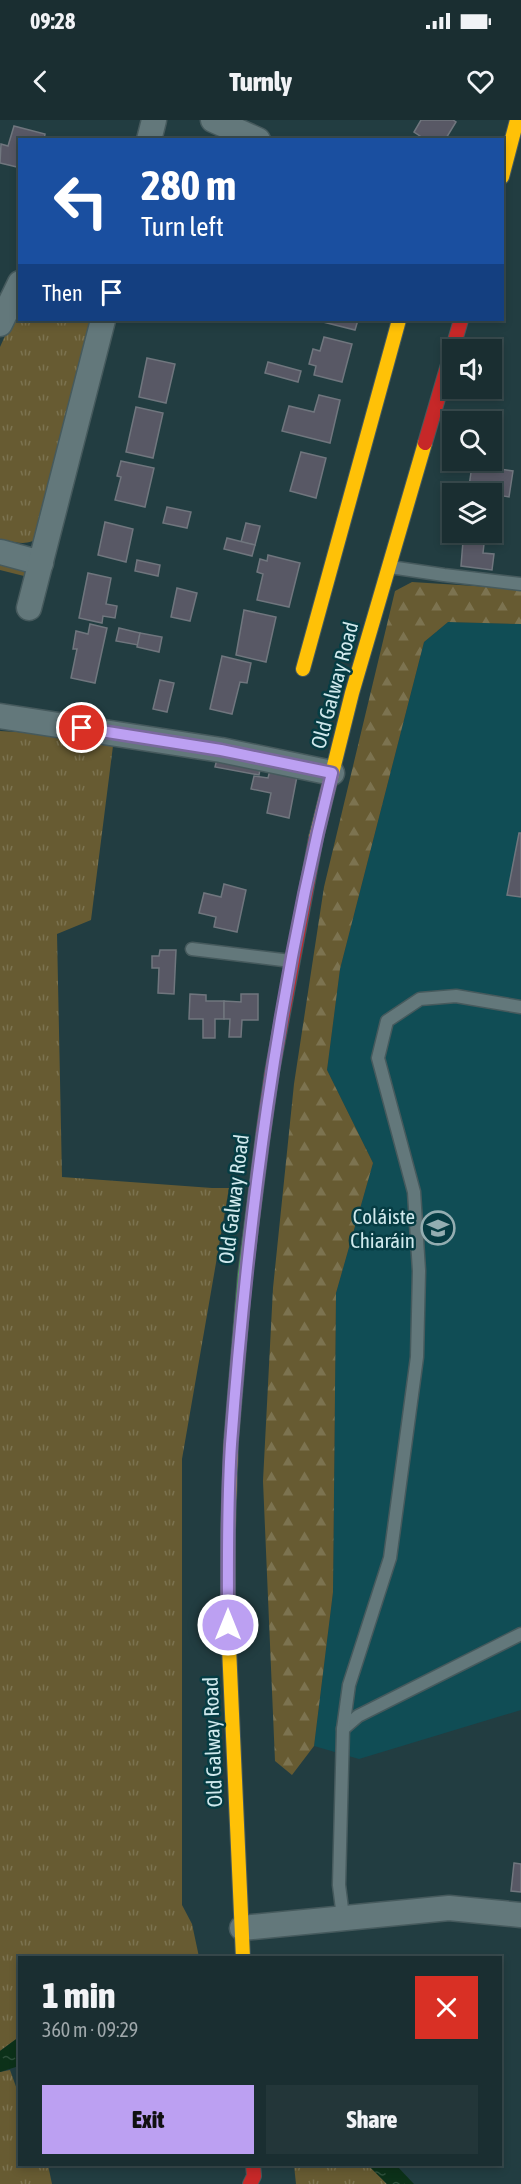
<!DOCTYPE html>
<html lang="en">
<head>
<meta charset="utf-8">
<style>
	body { margin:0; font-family:"Asap Condensed",sans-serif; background:#233639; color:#f1f3f6; height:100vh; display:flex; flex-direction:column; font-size:22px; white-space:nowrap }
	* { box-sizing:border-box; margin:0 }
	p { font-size:20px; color:#9fa8ab }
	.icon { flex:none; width:33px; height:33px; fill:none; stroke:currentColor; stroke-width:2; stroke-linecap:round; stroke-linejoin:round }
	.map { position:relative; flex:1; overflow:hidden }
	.sheet { position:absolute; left:18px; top:1836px; width:484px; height:210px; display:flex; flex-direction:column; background:#1a2e31; border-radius:0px; box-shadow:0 3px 9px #0003,0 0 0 2px #384a4d }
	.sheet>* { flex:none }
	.guide { position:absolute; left:18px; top:18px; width:486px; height:183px; border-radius:0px; box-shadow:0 3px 9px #0003,0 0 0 2px #384a4d; background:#1a4fa0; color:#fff; overflow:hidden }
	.controls { position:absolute; left:442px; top:219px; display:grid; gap:12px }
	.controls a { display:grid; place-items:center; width:60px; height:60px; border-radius:0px; background:#1a2e31; box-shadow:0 3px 9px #0003,0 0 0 2px #384a4d; font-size:30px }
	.pin { position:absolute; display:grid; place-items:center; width:51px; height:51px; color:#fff; margin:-26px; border:3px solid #fff; border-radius:50%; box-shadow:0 2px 6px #0007 }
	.me { position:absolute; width:66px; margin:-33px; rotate:0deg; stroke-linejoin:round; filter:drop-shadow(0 0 4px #0008) }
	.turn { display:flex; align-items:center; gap:21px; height:126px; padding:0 24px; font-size:27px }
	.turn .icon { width:78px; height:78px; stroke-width:2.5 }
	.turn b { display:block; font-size:42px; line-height:51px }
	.then { display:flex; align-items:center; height:57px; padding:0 24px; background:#0003; gap:12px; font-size:22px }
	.round { display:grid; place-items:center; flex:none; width:63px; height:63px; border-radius:0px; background:#233639 }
	.headline { display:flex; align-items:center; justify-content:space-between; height:102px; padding:0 24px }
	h1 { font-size:36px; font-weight:800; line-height:45px }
	.action { display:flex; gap:12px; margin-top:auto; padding:12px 24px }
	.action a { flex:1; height:69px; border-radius:0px; background:#bca0f2; color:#111; font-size:24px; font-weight:800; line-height:69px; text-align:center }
	.action a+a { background:#233639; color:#f1f3f6 }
	.status { display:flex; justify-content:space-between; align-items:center; height:42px; padding:0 30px; background:#1a2e31; direction:ltr }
	.status svg { height:16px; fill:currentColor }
	header { display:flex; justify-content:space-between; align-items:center; height:78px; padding:0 24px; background:#1a2e31; font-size:27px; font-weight:800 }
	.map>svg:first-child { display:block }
	.built { fill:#104d55 }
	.grass { fill:url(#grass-tufts) }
	.forest { fill:url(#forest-firs) }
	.water { fill:url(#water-ripples) }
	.building { fill:#585865; stroke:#70767e; stroke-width:1.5 }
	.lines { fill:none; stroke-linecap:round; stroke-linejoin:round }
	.lane-casing { stroke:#465a5d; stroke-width:15 }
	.street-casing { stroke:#465a5d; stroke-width:27 }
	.fast-casing { stroke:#465a5d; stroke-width:16 }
	.slow-casing { stroke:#465a5d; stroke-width:16 }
	.jam-casing { stroke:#465a5d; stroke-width:16 }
	.lane { stroke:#63787b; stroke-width:12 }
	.street { stroke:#63787b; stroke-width:24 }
	.fast { stroke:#4caf50; stroke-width:14 }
	.slow { stroke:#ffc107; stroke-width:14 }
	.jam { stroke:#c62828; stroke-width:14 }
	.route-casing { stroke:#7a689d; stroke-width:15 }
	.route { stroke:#bca0f2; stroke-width:10 }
	.labels { text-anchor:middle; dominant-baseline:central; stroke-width:5; stroke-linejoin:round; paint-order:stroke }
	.street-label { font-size:21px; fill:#d0e9ed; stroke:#063c43 }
	.poi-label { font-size:21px; fill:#d0e9ed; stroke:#063c43; text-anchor:end }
</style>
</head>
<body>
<div class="status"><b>09:28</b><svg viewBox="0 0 49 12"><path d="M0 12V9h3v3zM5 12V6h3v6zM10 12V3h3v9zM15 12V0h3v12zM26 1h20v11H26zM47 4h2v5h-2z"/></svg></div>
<header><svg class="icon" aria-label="back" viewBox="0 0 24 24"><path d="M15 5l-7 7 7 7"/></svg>Turnly<svg class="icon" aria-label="heart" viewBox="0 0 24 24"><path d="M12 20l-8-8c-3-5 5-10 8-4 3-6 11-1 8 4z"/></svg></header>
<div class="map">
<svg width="521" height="2064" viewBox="0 0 521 2064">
	<defs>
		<pattern id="grass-tufts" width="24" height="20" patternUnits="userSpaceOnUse" patternTransform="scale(1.5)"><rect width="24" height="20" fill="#675b32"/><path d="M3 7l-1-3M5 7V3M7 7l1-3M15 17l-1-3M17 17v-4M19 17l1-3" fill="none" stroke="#7c7350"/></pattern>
		<pattern id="forest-firs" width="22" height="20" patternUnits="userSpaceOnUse" patternTransform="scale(1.5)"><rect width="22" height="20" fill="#675b32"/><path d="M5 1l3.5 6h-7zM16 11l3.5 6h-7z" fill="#7c7350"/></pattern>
		<pattern id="water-ripples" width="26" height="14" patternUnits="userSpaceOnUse" patternTransform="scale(1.5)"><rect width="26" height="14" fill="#0c3119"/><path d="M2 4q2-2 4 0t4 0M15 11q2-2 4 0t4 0" fill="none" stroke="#2e4f3b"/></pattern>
	</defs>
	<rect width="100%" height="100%" fill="#223d41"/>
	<path class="built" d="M448,502L521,504V1590L359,1639L314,1626L333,1472L336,1173L373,1043L327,950L340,849L424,522Z"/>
	<g class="grass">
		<path d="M19,185L20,200H98L42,416C29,425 21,424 6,420L1,438L25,448L24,456L0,450V227Z"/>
		<path d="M0,611L114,618L91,800L57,814L62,1057L212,1068H229L182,1339V1785L192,1804L199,1837L20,1838L19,1917L0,1931Z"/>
		<path d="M10,1950L19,1975L20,2044L48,2045L52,2064H0V1952Z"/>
		<path d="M294,2045H368L387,2064H296Z"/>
	</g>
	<path class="forest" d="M412,462L521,469V504L448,502L424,522L340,849L327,950L373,1043L336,1173L333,1472L314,1626L292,1655L275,1641L263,1361L273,1168L294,964L324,767L395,471Z"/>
	<g class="water">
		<path d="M19,1917V1946L0,1952V1931Z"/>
		<path d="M368,2045H396L414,2064H387Z"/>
	</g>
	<g class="building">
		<path d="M421,0H453L456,2L445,20H426L414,12Z"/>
		<path d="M14,6L45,14L44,20H20L17,47L0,43L1,24L8,26Z"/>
		<path d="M324,200H358L355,210L323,202Z"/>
		<path d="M324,217L352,224L342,262L314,255L316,246L309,244L313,229L320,231Z"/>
		<path d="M147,238L175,244L166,283L139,277Z"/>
		<path d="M268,242L301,251L298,262L265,253Z"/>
		<path d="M319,275L340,280L330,323L282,311L289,286L314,292Z"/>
		<path d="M136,287L163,293L153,338L126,332Z"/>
		<path d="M301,332L326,338L316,378L290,371Z"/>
		<path d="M121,341L154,348L145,387L115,380L121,357L117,356Z"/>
		<path d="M472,345L513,351L509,377L492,374H468Z"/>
		<path d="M167,387L191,392L187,408L163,403Z"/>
		<path d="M105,402L133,409L126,442L98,435Z"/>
		<path d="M246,403L260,406L255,425L241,422Z"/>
		<path d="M227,418L255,425L252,436L224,429Z"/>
		<path d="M463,421L484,424L483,433L494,434L492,450L461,446Z"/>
		<path d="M268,435L300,443L289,487L257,480L263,454L257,452L260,439L267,441Z"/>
		<path d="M137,440L160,445L158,456L135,451Z"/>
		<path d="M88,453L111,458L106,484L117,486L115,498L103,496L102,503L79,498Z"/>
		<path d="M177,468L197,473L190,501L171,497Z"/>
		<path d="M244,490L276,497L266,542L236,535Z"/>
		<path d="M90,504L107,508L95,563L71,558L77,529H73L76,511L88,514Z"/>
		<path d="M119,508L140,513L138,525L116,521Z"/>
		<path d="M140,513L162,517L159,532L137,527Z"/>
		<path d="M222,536L251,543L247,563L240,562L232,594L210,589Z"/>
		<path d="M160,560L174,563L167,592L153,589Z"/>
		<path d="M218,635L261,643L259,655L215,647Z"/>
		<path d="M271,646L298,651L289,698L267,693L271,673L251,669L254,656L268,658Z"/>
		<path d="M519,713H521V777L507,775Z"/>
		<path d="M224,764L246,770L237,812L214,807L216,797L199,793L204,773L221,777Z"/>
		<path d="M160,830H176L174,874L158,873L159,848H152V836H159Z"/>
		<path d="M190,874L206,875V881H224V899H215V918H203V899H189Z"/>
		<path d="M241,874H258V900H242L241,917H229L230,899H224V881L241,882Z"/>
		<path d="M514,1743L521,1744V1772L511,1771Z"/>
	</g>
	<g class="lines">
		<g class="lane-casing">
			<g id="lane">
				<path d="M390,447L444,455L521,464"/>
				<path d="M192,829L291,841"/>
				<path d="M343,1609L358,1596L521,1514"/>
				<path d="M343,1797L339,1765L343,1609L349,1565L390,1438L417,1237L419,1151L414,1072L378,938L387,901L420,879L456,876L521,887"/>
			</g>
		</g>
		<g class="street-casing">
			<g id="street">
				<path d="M213,0L258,20"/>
				<path d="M149,20L154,0"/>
				<path d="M0,204L20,163"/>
				<path d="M1,432L41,443"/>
				<path d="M29,488L103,200"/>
				<path d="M0,596L221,630L332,653"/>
				<path d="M242,1808L449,1788L521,1795"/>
			</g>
		</g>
		<g class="fast-casing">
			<path id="fast" d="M231,1322L245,1155L263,1015"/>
		</g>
		<g class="slow-casing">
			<g id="slow">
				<path d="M502,57L517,0"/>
				<path d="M303,549L399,200"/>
				<path d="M316,718L352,573L425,323"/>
				<path d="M231,1322L228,1410V1505L243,1838"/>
			</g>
		</g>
		<g class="jam-casing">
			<g id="jam">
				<path d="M425,323L461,200"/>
				<path d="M263,1015L272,952L316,718"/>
				<path d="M250,2064L254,2056L253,2044"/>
			</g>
		</g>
		<use href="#lane" class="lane"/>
		<use href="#street" class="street"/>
		<use href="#fast" class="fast"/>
		<use href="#slow" class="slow"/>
		<use href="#jam" class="jam"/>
	</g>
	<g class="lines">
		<g class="route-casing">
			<path id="route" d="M82,608L221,630L332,653C277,873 248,1098 231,1324C227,1384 228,1445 228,1505"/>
		</g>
		<use href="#route" class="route"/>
	</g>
	<defs>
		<g id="school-ring" transform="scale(1.725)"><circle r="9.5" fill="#063c43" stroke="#93adb1" stroke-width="1.5"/><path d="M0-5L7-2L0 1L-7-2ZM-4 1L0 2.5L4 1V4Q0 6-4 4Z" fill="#93adb1"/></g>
	</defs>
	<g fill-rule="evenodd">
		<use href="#school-ring" x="438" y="1108"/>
	</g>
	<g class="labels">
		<g class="street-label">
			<text transform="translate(334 565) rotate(-75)">Old Galway Road</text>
			<text transform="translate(233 1079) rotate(-83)">Old Galway Road</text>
			<text transform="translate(212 1622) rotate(-92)">Old Galway Road</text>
		</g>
		<g class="poi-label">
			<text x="415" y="1096">Coláiste<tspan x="415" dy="24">Chiaráin</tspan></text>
		</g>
	</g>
</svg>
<div class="controls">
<a><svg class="icon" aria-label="sound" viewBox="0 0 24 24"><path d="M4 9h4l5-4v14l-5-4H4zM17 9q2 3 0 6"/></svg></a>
<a><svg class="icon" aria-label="search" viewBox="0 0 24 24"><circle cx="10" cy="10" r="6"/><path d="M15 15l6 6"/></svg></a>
<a><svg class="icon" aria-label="layers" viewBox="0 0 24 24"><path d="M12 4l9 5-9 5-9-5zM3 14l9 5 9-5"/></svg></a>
</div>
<div class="pin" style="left:82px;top:608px;background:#d93025"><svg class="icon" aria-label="arrive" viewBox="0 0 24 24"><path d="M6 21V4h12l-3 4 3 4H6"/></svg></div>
<svg class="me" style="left:228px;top:1505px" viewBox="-20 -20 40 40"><circle r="17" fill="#bca0f2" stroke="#fff" stroke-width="3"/><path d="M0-11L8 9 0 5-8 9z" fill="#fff"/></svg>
<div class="guide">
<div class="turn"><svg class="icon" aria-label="left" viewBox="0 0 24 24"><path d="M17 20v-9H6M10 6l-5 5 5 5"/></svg><div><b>280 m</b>Turn left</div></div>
<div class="then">Then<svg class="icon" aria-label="arrive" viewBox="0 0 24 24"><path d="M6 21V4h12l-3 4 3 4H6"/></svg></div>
</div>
<section class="sheet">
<div class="headline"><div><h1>1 min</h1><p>360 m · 09:29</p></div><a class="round" style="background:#d93025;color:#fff"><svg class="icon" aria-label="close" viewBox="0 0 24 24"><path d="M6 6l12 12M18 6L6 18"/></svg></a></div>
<div class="action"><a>Exit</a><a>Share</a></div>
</section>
</div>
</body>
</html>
